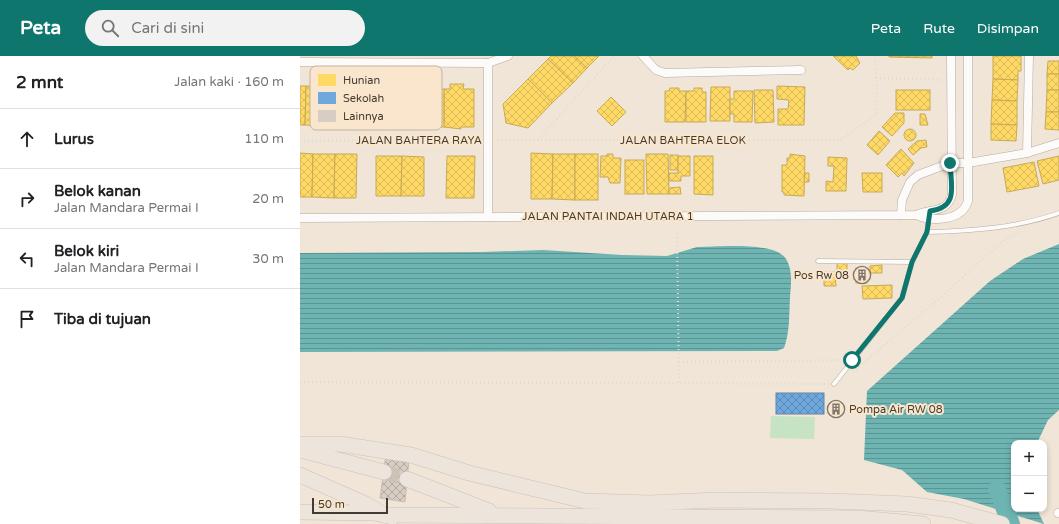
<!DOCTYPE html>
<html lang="id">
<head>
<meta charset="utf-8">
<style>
  body { margin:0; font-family:"Varela Round",sans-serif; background:#f2f2f2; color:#202124 }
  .controls { position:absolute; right:12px; bottom:12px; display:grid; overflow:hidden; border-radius:8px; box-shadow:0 2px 6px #0003 }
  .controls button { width:36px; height:36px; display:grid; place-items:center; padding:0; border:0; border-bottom:1px solid #e0e0e0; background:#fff; color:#202124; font:20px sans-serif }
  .scale { position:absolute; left:12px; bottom:10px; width:76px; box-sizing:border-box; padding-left:4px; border:2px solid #433b31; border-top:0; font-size:11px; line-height:14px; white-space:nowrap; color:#433b31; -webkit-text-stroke:3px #fae6cc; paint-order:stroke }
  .stop { position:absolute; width:12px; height:12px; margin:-9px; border:3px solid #0f766e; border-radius:50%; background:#fff }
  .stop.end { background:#0f766e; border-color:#fff; box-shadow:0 1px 4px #0008 }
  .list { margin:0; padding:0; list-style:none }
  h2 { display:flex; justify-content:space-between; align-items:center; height:52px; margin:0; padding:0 16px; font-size:17px }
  h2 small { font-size:13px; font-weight:400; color:#757577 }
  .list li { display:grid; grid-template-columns:26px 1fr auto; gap:12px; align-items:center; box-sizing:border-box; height:60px; padding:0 16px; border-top:1px solid #e0e0e0 }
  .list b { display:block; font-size:15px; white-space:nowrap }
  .list p { margin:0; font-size:13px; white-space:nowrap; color:#757577 }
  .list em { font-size:13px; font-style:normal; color:#757577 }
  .icon { flex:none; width:22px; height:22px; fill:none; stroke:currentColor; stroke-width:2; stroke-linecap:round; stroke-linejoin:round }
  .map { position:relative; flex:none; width:759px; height:468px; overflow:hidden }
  header { display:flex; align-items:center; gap:24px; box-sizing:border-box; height:56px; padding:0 20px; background:#0f766e; color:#fff }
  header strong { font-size:19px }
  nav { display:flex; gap:22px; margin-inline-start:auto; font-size:14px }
  .search { width:280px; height:36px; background:#f2f2f2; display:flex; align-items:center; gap:10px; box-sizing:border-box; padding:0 14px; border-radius:22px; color:#757577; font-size:15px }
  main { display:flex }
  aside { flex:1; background:#fff }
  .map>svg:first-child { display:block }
</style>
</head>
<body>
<header>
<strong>Peta</strong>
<div class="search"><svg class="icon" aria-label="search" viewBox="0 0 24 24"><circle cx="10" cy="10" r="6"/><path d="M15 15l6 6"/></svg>Cari di sini</div>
<nav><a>Peta</a><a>Rute</a><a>Disimpan</a></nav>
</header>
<main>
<aside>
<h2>2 mnt<small>Jalan kaki · 160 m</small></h2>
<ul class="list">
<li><svg class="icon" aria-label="ahead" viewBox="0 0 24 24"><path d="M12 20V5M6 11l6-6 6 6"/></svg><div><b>Lurus</b></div><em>110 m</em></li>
<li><svg class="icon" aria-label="right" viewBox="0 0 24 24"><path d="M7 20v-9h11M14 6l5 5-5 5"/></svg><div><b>Belok kanan</b><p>Jalan Mandara Permai I</p></div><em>20 m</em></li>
<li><svg class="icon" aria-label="left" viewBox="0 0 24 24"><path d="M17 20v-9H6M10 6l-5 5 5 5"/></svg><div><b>Belok kiri</b><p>Jalan Mandara Permai I</p></div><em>30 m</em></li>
<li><svg class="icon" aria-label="arrive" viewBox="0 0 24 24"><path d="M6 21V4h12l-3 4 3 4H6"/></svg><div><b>Tiba di tujuan</b></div></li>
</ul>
</aside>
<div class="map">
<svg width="759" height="468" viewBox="0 0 759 468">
  <defs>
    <pattern id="water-rules" width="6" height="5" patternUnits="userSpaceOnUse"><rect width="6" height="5" fill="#6db4b3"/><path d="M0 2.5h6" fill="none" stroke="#5b9492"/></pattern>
    <pattern id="homes-cross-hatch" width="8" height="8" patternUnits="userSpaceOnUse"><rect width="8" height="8" fill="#ffd966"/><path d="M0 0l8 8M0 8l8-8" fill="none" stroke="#dcbb59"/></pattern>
    <pattern id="schools-cross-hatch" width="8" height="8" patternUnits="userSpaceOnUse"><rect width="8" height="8" fill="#6fa8dc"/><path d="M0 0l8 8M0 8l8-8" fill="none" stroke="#5d8ab3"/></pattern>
    <pattern id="building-cross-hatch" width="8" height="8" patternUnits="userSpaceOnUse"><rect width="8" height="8" fill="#d8cdc4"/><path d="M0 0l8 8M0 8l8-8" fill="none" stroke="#b1a8a0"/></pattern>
  </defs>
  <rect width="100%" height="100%" fill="#f0e5d6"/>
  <path fill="#c6e3c3" d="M471 360 515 361 514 383 470 382Z"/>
  <g fill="url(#water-rules)">
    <path d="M759 188V354L748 364 737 387H714V453H737L744 468 664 443 627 436 602 414 564 404 567 335 690 225 723 203Z"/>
    <path d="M397 191C416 191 475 185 486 203 493 214 491 228 490 241 489 259 490 276 484 292L477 295 0 296V197L182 196 243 194 322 199 367 200Z"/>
  </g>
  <g fill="url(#homes-cross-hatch)" stroke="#c7aa56">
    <path d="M251 0H274L287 12 273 27 248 3Z"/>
    <path d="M274 0H299L287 12Z"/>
    <path d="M533 0H556L560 7 553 14 550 12 548 14Z"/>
    <path d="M589 0H632V2L589 1Z"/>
    <path d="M693 0H721V15H718V24L693 23Z"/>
    <path d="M248 3 273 27 252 47 228 23Z"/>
    <path d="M748 5H759V18H747Z"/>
    <rect x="747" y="18" width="12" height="16"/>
    <path d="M228 23 252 47 228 72 206 67 203 48Z"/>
    <path d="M693 23 718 24 717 45 692 44Z"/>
    <path d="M150 28H164L163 33H174V71H161V73L144 71V33H150Z"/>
    <path d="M0 30H6L5 69H0Z"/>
    <path d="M6 30H27V70L5 69Z"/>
    <path d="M477 30 505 31 504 69H478V53H488L489 44 477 43Z"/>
    <path d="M411 31H430V65H410Z"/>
    <path d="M370 32H379V35H386L385 66H365V35H369Z"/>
    <path d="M394 32H402V36H406V66H386V35H394Z"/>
    <path d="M119 33H144V71L119 70Z"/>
    <path d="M454 34H473L474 66 455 67Z"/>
    <rect x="596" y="34" width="34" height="20"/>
    <path d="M747 34H759V56H746Z"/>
    <path d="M434 35H453L452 66H434V58H430V43H434Z"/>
    <path d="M311 41 326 56 312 70 297 55Z"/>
    <path d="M692 44 717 45V69L691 68Z"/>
    <path d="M746 56H759V74L745 73Z"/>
    <path d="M595 57H604V67L592 80 582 71Z"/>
    <path d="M620 58H625L628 69H620Z"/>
    <path d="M691 68 717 69 716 85 691 84Z"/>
    <circle cx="610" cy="79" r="6"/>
    <path d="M579 75 590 85 578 99 567 89Z"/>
    <path d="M626 84 627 91 621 92 613 99 608 93 617 85Z"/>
    <path d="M601 93 614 107 604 120 602 117 598 121 586 109Z"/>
    <path d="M0 97 13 98 12 141H0Z"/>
    <path d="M231 97 253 98 252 143H231Z"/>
    <path d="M13 98H35L34 142 12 141Z"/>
    <path d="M35 98H57L56 142H34Z"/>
    <path d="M253 98H275V144L252 143Z"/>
    <rect x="275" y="98" width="23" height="46"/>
    <path d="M307 98H313V102H321L320 127H310L308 121H300L301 100H307Z"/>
    <path d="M346 98H368L369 138H347Z"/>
    <path d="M490 98 505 100 504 140 484 139V136H482V109H487V102H490Z"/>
    <rect x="370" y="99" width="8" height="15"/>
    <path d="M76 100H102L101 140H76Z"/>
    <path d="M102 100 124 101V140H101Z"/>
    <path d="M147 100H175L174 142H146Z"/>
    <path d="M378 100H390V120H381V125H369V117H378Z"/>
    <path d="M394 100H413V139L394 138Z"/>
    <path d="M759 100V124L743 128 737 105Z"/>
    <path d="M528 101 547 102 546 135H526V125L533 126 534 110H528Z"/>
    <rect x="325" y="104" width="19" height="34"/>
    <path d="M734 106 739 130 707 136 703 112Z"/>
    <path d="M505 117H509V126H504Z"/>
    <path d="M562 117H582V136H563Z"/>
    <path d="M380 131 381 138H369V132Z"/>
    <rect x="537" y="206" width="10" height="9"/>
    <path d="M582 209V217H570V210Z"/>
    <rect x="556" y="212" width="11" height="15"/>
    <path d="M524 216H535L536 230H524Z"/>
    <path d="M592 229V242L563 243 562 230Z"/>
  </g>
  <rect fill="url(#schools-cross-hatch)" stroke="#6287a9" x="476" y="337" width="48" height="21"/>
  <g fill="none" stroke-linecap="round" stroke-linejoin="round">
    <path stroke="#6db4b3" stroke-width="18" d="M697 433 711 468"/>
  </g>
  <path fill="url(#building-cross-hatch)" stroke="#c8beb4" d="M86 398 109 404 105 446 80 442Z"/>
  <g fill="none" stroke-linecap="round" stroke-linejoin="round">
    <path stroke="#cdc3b5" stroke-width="15" stroke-dasharray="15 8" stroke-linecap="butt" d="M84 416 107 423"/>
    <defs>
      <g id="service">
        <path d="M627 176C671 175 717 172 759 157"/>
        <path d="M518 205 612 206"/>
        <path d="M534 328 602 242 612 206 627 176 629 161"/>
      </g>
      <g id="minor">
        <path d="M343 0 356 14 365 17 501 14"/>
        <path d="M0 6 188 7 208 0"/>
        <path d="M727 97 729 0"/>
        <path d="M601 159 602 144 610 126 618 119 650 107H668L727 97 759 87"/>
        <path d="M616 159C633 166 662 165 668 145V0"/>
        <path d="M188 161V7"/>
        <path d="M0 162 616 159C631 152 646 158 652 139L651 0"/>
        <path d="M758 457H759"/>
      </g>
      <g id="motorway">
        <path d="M0 388H40L111 399 169 417 285 445 350 447 416 444 531 445 607 448 651 454 702 468"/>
        <path d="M0 394 84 416"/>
        <path d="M0 419 66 448 79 456"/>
        <path d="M107 423 189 455"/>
        <path d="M0 456 74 457 93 461"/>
        <path d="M83 459 558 462 623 468"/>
      </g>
    </defs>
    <use href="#service" stroke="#b4aba0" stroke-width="5"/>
    <use href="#minor" stroke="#b4aba0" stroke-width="9"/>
    <use href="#motorway" stroke="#c9c3bc" stroke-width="16"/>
    <g stroke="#dedbd7" stroke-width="2" stroke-dasharray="1 3" stroke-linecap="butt">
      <path d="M576 22 643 24"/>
      <path d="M197 84H540L576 59 577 33 575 0"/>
      <path d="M238 84 314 0"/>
      <path d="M0 85 179 84"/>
      <path d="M377 177 379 327"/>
      <path d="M379 306 544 304"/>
      <path d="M553 316 642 240 703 185 721 175"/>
      <path d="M0 326 529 328"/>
    </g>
    <use href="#service" stroke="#fdfbf9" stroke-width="4"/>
    <use href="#minor" stroke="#fdfbf9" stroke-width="8"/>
    <use href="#motorway" stroke="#ede4dc" stroke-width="15"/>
  </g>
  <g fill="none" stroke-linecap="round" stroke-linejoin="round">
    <path stroke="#0f766e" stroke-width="5" d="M552 304 602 242 612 206 627 176 630 155C659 151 651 130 650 107"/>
  </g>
  <defs>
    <symbol id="building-ring" viewBox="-11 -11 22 22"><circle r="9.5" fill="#fae6cc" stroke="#80766b" stroke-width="1.5"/><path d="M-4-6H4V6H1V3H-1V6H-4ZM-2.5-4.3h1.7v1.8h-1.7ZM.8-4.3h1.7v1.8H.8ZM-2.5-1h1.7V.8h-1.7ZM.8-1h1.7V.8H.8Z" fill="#80766b"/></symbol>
  </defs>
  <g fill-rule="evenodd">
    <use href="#building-ring" x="552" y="209" width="20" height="20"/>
    <use href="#building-ring" x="526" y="343" width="20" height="20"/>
  </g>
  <g text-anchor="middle" stroke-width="4" stroke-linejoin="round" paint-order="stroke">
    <g font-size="11" fill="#433b31" stroke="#fae6cc">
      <text x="119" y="88">JALAN BAHTERA RAYA</text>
      <text x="383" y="88">JALAN BAHTERA ELOK</text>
      <text x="308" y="164">JALAN PANTAI INDAH UTARA 1</text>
    </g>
    <g font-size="11" fill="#433b31" stroke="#fae6cc" text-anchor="end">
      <text x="549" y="223">Pos Rw 08</text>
      <text x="549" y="357" text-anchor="start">Pompa Air RW 08</text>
    </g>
  </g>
  <rect x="10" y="10" width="132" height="64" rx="6" fill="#fae6cc" stroke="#c3b39e" stroke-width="1"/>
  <rect x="18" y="18" width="18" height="12" fill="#ffd966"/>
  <rect x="18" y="36" width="18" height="12" fill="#6fa8dc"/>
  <rect x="18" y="54" width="18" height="12" fill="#d8cdc4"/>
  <g font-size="11" fill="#433b31">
    <text x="43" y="28">Hunian</text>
    <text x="43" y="46">Sekolah</text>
    <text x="43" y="64">Lainnya</text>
  </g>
</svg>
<div class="controls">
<button>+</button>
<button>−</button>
</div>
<div class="scale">50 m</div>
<div class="stop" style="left:552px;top:304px"></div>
<div class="stop end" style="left:650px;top:107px"></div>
</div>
</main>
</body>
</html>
